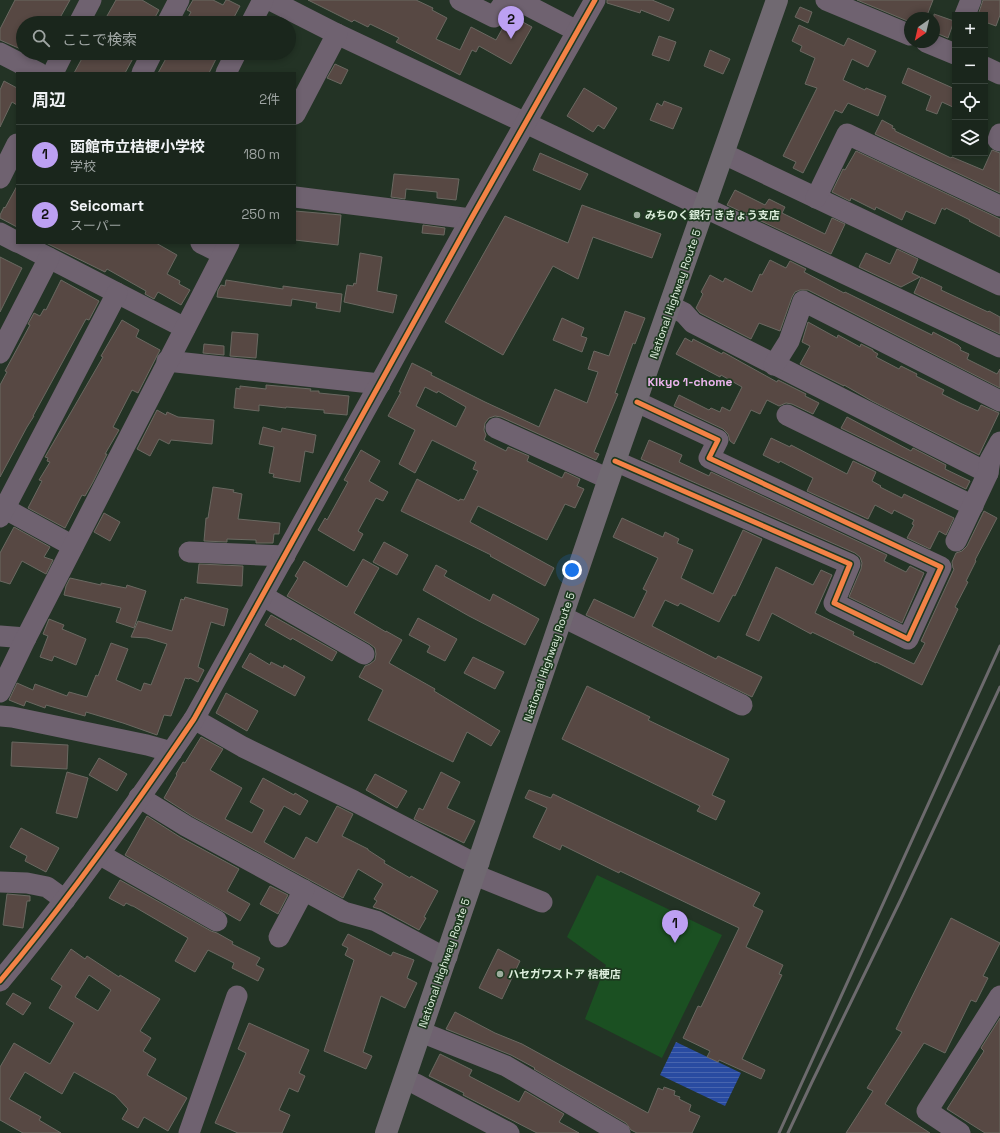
<!DOCTYPE html>
<html lang="ja">
<head>
<meta charset="utf-8">
<style>
  body { margin:0; font-family:"Space Grotesk","Noto Sans JP",sans-serif; background:#273229; color:#f1f3f6 }
  .controls { position:absolute; right:12px; top:12px; display:grid; overflow:hidden; border-radius:0px; box-shadow:0 2px 6px #0003 }
  .controls button { width:36px; height:36px; display:grid; place-items:center; padding:0; border:0; border-bottom:1px solid #38433b; background:#1a261c; color:#f1f3f6; font:20px sans-serif }
  .compass { position:absolute; left:904px; top:12px; width:36px; height:36px; border-radius:50%; background:#1a261c; box-shadow:0 2px 6px #0003; rotate:214deg }
  .you { position:absolute; left:572px; top:570px; width:14px; height:14px; margin:-10px; border:3px solid #fff; border-radius:50%; background:#1a73e8; box-shadow:0 0 0 6px #1a73e833 }
  .badge { display:grid; place-items:center; width:26px; height:26px; border-radius:50%; background:#bca0f2; color:#111; font-size:13px; font-weight:700 }
  .pin { position:absolute; translate:-50% -33px; filter:drop-shadow(0 1px 2px #0008) }
  .pin::after { content:''; position:absolute; top:21px; width:14px; height:12px; background:inherit; clip-path:polygon(0 0,100% 0,50% 100%) }
  .list { margin:0; padding:0; list-style:none }
  h2 { display:flex; justify-content:space-between; align-items:center; height:52px; margin:0; padding:0 16px; font-size:17px }
  h2 small { font-size:13px; font-weight:400; color:#9fa5a3 }
  .list li { display:grid; grid-template-columns:26px 1fr auto; gap:12px; align-items:center; box-sizing:border-box; height:60px; padding:0 16px; border-top:1px solid #38433b }
  .list b { display:block; font-size:15px; white-space:nowrap }
  .list p { margin:0; font-size:13px; white-space:nowrap; color:#9fa5a3 }
  .list em { font-size:13px; font-style:normal; color:#9fa5a3 }
  .icon { flex:none; width:22px; height:22px; fill:none; stroke:currentColor; stroke-width:2; stroke-linecap:round; stroke-linejoin:round }
  .map { position:relative; flex:none; width:1000px; height:1133px; overflow:hidden }
  .search { position:absolute; background:#1a261c; box-shadow:0 2px 6px #0003; left:16px; top:16px; width:280px; height:44px; display:flex; align-items:center; gap:10px; box-sizing:border-box; padding:0 14px; border-radius:22px; color:#9fa5a3; font-size:15px }
  .panel { position:absolute; background:#1a261c; box-shadow:0 2px 6px #0003; left:16px; top:72px; width:280px; height:172px; border-radius:0px }
  .map>svg:first-child { display:block }
</style>
</head>
<body>
<div class="map">
<svg width="1000" height="1133" viewBox="0 0 1000 1133">
  <defs>
    <pattern id="water-rules" width="6" height="5" patternUnits="userSpaceOnUse"><rect width="6" height="5" fill="#294ba1"/><path d="M0 2.5h6" fill="none" stroke="#4865ae"/></pattern>
  </defs>
  <rect width="100%" height="100%" fill="#233325"/>
  <path fill="#1b5022" d="M597 875 722 935 662 1058 585 1019 606 965 567 937Z"/>
  <path fill="url(#water-rules)" d="M676 1042 741 1073 725 1106 660 1075Z"/>
  <g fill="#574843" stroke="#6a6861" fill-rule="evenodd">
    <path d="M15 0H70L57 23H23V50L0 40V29Z"/>
    <path d="M116 0H142L159 10 152 23H140L129 17 125 23H103Z"/>
    <path d="M193 0H213L223 5 226 0H228L240 6 231 23H185L191 12 187 10Z"/>
    <path d="M308 0H416L433 8 432 10 447 18 436 39 460 50 471 27 496 40 510 15 532 27 511 64 479 46 476 52 472 50 460 75 396 42 399 38 370 24 368 27 354 20 352 22Z"/>
    <path d="M607 0H652L674 9 669 21 641 10 640 13 607 3Z"/>
    <path d="M857 0H933L926 18H910V22Z"/>
    <path d="M983 0H1000V15L996 26 985 22V15H978Z"/>
    <path d="M800 7 812 12 808 23 795 17Z"/>
    <path d="M934 14 954 21 948 38 934 32Z"/>
    <path d="M799 25 844 46 848 38 876 51 868 67 852 59 843 80 865 90 866 88 886 96 878 116 848 103 842 113 835 110 803 173 793 168 796 162 783 156 817 88 805 84 815 58 800 51 802 46 792 41Z"/>
    <path d="M659 36 676 42 669 61 652 55Z"/>
    <path d="M710 50 730 59 723 74 704 66Z"/>
    <path d="M85 53H136L125 73H74Z"/>
    <path d="M169 53H219L209 73H158Z"/>
    <path d="M335 64 348 70 341 84 327 78Z"/>
    <path d="M908 68 955 89V108L942 102 937 114 926 110 931 96 902 83Z"/>
    <path d="M4 81 17 88V105L12 102 0 127V90Z"/>
    <path d="M584 88 617 108 604 129 598 125 593 132 567 116Z"/>
    <path d="M664 101 682 108 673 129 650 120 657 103 662 106Z"/>
    <path d="M882 120 893 126 892 128 895 129V131L951 158 952 157 983 170 992 150 1000 153V193L875 134Z"/>
    <path d="M856 151 1000 219V237L969 221 970 220 946 208 945 210 942 208 935 224 906 211 902 220 876 207 875 210 851 198 850 201 832 192 843 169 845 170Z"/>
    <path d="M540 153 588 174 580 190 533 170Z"/>
    <path d="M394 174 459 179 456 200 437 198V192L406 189 405 199 391 197Z"/>
    <path d="M17 186V227L0 218V215L4 207 5 208Z"/>
    <path d="M735 190 765 205 769 199 785 207 782 213 825 234 832 218 845 224 831 254 727 205Z"/>
    <path d="M582 205 661 234 652 258 593 237 578 279 553 266 503 355 445 322 505 216 568 243Z"/>
    <path d="M295 211 341 215 338 245 295 240Z"/>
    <path d="M423 225 445 228 444 235 422 233Z"/>
    <path d="M46 243H156L177 255 167 274 180 281 179 284 190 290 181 305 158 292 154 299 145 294 146 291 107 269 105 272Z"/>
    <path d="M897 249 918 259 912 273 920 277 901 287 859 267 866 253 890 264Z"/>
    <path d="M360 253 382 257 377 291 397 295 393 313 344 302 347 285 353 286 354 283 356 284Z"/>
    <path d="M0 257 22 268 0 312Z"/>
    <path d="M770 260 786 268 790 261 806 269 804 272 844 293 845 292 932 335 933 332 958 345 961 348 960 350 969 354 967 359 997 374 1000 369V388L808 290H800L795 292 792 297 780 331 759 323 751 339 700 313 696 308 703 294 701 292 710 275 723 282 725 278 752 292 760 274 762 275Z"/>
    <path d="M921 277 942 287 941 290 988 312 989 311 1000 317V334L914 293Z"/>
    <path d="M61 280 99 301 89 320 86 319 33 416H34L27 427 0 477V385L7 372 5 371 30 325 28 324 34 313 40 316 44 309 46 310Z"/>
    <path d="M226 280 283 289V286L342 294 340 312 316 308 317 303 292 299 291 306 217 297 218 290 221 285 225 286Z"/>
    <path d="M625 311 645 318 635 344 633 343 615 393 618 394 594 452 599 454 596 460 501 417 495 416 489 418 485 423 484 430 486 435 484 440 506 451 508 447 529 456 527 461 562 478 565 472 580 479 577 486 584 489 575 508 565 504 547 540 478 506 470 522 554 568 545 586 490 556 491 555 401 511 417 479 459 501 460 499 464 500 478 471 473 469 476 462 432 440 415 473 399 464 415 430 388 416 401 392H399L412 363 432 373 431 375 485 402 539 427 555 389 587 403 598 372 588 369 594 351 609 356ZM425 387 437 393 438 391 466 407 456 427 416 406Z"/>
    <path d="M562 318 584 328 581 336 587 338 582 352 553 340Z"/>
    <path d="M122 320 139 330 136 337 160 350 138 393 132 390 113 427 119 430 105 454H107L93 482 85 496 82 495 65 528 28 508 42 481 39 480 50 462 47 461 48 458 45 457 103 357 101 356Z"/>
    <path d="M808 322 837 338 838 335 860 347 861 344 873 350V351L878 354 876 357 899 369 901 366 917 374 916 376 944 390 942 394 962 404 978 411 981 405 999 413 979 455 872 401 844 385V386L800 364 810 346 802 342Z"/>
    <path d="M232 332 258 334 256 358 230 356Z"/>
    <path d="M685 338 692 342 693 339 722 354 723 352 777 382 778 380 806 394 805 396 819 403 813 414 792 404 786 403 779 406 767 400 760 414 751 410 734 444 730 441 728 434 723 429 674 406 679 395 709 410 711 408 720 412 722 407 730 411 742 387 721 375 720 377 676 354Z"/>
    <path d="M204 344 224 346V355L203 353Z"/>
    <path d="M266 385 311 389 310 391H319V393L349 396 347 415 324 413V410L286 407V408L259 405V411L234 408 236 388 240 389V386L266 389Z"/>
    <path d="M157 410 166 415 167 412 178 417 214 420 212 444 171 440 169 444 159 439 150 456 137 449Z"/>
    <path d="M847 417 911 451 913 448 946 465 945 469 970 481 966 489 841 428Z"/>
    <path d="M263 427 281 432 282 428 316 435 313 453 305 451 300 482 273 477 274 474 269 473 274 447 259 444Z"/>
    <path d="M771 438 790 447 791 445 847 474 853 461 876 472 872 481 881 486 880 487 902 498 904 494 954 518 946 535 939 531 930 549 907 538 914 525 912 524 914 520 894 510 892 514 875 505 868 519 807 491 813 478 780 461 779 463 763 455Z"/>
    <path d="M649 440 682 455 679 462 709 476 711 472 887 555 884 561 906 572 910 566 924 573 902 623 849 597 861 569 862 563 860 557 855 553 641 459Z"/>
    <path d="M361 450 380 461 369 481 388 492 383 501 376 498 358 531 363 534 354 551 318 530 325 518 327 520 348 482 344 480Z"/>
    <path d="M213 487 234 490 233 492 242 494 238 519 280 523 279 534H274L273 543H256V540L227 539V542L204 541 206 518H208Z"/>
    <path d="M984 511 997 518 975 560 976 561 966 581 968 582 955 607 958 609 922 685 876 662V663L812 632 811 634 772 613 759 641 746 635 776 567 813 585 821 570 832 575 815 613 854 632 853 635 914 664 925 643 921 641 954 569 953 568 952 562 956 553 962 551 967 546Z"/>
    <path d="M104 513 120 522 110 541 94 532Z"/>
    <path d="M622 518 663 537 665 532 679 539 677 543 693 550 681 578 713 594 743 530 762 539 735 596 733 595 719 622 680 603 678 606 665 600 652 626 716 659 718 656 762 677 752 697 586 615 594 599 634 618 647 591 643 589 658 558 613 537Z"/>
    <path d="M14 527 50 547 44 557 53 560 46 574 22 561 10 584 0 581V553Z"/>
    <path d="M384 542 408 555 397 575 373 562Z"/>
    <path d="M363 559 379 568 354 613 386 632V631L402 640 389 663 435 689 434 691 500 731 491 746 467 732 453 762 368 720 383 690 359 677 365 666 370 664 375 660 376 654 375 648 370 644 287 596 298 578 295 576 304 561 347 587Z"/>
    <path d="M199 564 243 566 242 586 197 583Z"/>
    <path d="M436 565 447 571 444 576 490 601 493 594 539 619 525 645 469 616 423 590Z"/>
    <path d="M70 578 101 585V583L126 588 127 585 146 591 134 628 116 622 121 608 64 595 66 586Z"/>
    <path d="M185 597 228 609 224 626 211 622 198 667 204 670 198 682 190 678 189 679 185 678 171 716 164 715 157 735 123 723 86 712 85 716 46 705 45 708 26 701 24 706 9 700 17 683 33 690 35 684 67 696 69 692 87 697 96 675 98 676 111 643 128 649 116 680 141 691 144 683 151 685 167 644 147 638 131 637 138 621 172 631 181 599 184 600Z"/>
    <path d="M271 615 337 652 332 661 292 638 291 640 265 625Z"/>
    <path d="M418 618 457 639 445 661 427 652 430 646 409 635Z"/>
    <path d="M49 619 64 625 62 629 86 639 76 665 54 656 52 661 40 657 48 636 43 634Z"/>
    <path d="M250 653 270 665 271 662 283 668 284 665 305 677 295 696 242 667Z"/>
    <path d="M473 657 504 672 495 689 464 673Z"/>
    <path d="M587 686 650 717 648 720 729 759 712 795 725 801 716 820 697 811 700 806 562 739Z"/>
    <path d="M226 693 258 711 247 731 216 713Z"/>
    <path d="M201 737 223 749 210 770 242 788 225 819 252 833 264 810 250 802 263 778 294 795 295 793 308 801 300 815 284 806 264 842 294 859 306 837 317 843 337 806 353 814 342 836 368 849V850L385 861 384 863 410 878 411 876 438 891 424 917 426 918 419 930 382 910 373 907 377 901 374 899 383 884 358 869 343 898 192 816 164 798 177 775 176 774 183 762 185 763Z"/>
    <path d="M12 742 68 745 67 769 11 766Z"/>
    <path d="M99 758 127 774 117 791 89 775Z"/>
    <path d="M67 772 88 778 77 818 56 813Z"/>
    <path d="M441 772 460 782 447 808 475 821 464 843 414 819 419 808 423 810Z"/>
    <path d="M375 774 407 791 397 808 366 790Z"/>
    <path d="M529 790 551 798 553 794 760 893 753 906 763 911 746 947 783 965 779 974 782 975 742 1059 765 1070 761 1079 719 1060 718 1062 707 1057 710 1051 683 1038 698 1006 701 1007 739 928 620 871 619 873 562 845 560 850 533 837 547 808 525 798Z"/>
    <path d="M147 816 180 837 239 869 227 891 250 904 240 921 125 855Z"/>
    <path d="M21 828 59 848 46 872 25 861 27 856 10 847Z"/>
    <path d="M120 880 211 931 217 933 233 942 232 944 260 958 256 965 264 969 258 981 232 968 234 963 208 950 195 972 175 961 188 938 133 906H132L126 903 124 906 109 898Z"/>
    <path d="M270 886 288 895 278 914 260 904Z"/>
    <path d="M7 894 30 896V901H27L23 928 3 925Z"/>
    <path d="M951 918 1000 943 983 976 988 978 976 1002 971 1000 945 1053 924 1043 885 1104 930 1133H846L873 1091 867 1088 902 1032 896 1029Z"/>
    <path d="M348 934 391 956 393 952 414 960 407 978 417 983 405 1008 381 996 363 1052 372 1056 366 1069 324 1051 354 960 345 955 348 948 342 945Z"/>
    <path d="M71 949 85 959 87 956 119 977 120 975 160 999 140 1031 151 1038 143 1051 156 1059 147 1075 187 1098 168 1131 144 1117 138 1128 122 1119 128 1109 115 1095 74 1072 62 1094 25 1072 9 1099 41 1117 39 1120 61 1133H23L0 1120V1067L14 1043 50 1064 74 1023 49 1008 62 986 51 979ZM89 975 111 990 98 1011 75 997Z"/>
    <path d="M498 949 520 961 502 999 479 988Z"/>
    <path d="M13 993 31 1003 23 1015 6 1004Z"/>
    <path d="M455 1012 495 1033 522 1044 542 1055 648 1113 658 1088 663 1090 664 1087 675 1091 674 1095 680 1097 679 1099 691 1105 689 1111 700 1116 692 1133H637L631 1130 626 1123 534 1069 535 1068 511 1055 446 1029Z"/>
    <path d="M1000 1018V1133H985L947 1109 984 1051 981 1048Z"/>
    <path d="M249 1023 309 1050 299 1073 305 1076 298 1092 289 1088 279 1110 290 1115 282 1133H238L215 1123 246 1053 238 1049Z"/>
    <path d="M440 1054 472 1070 469 1076 519 1102 525 1091 564 1114 559 1122 579 1133H537L463 1095 464 1093 429 1076Z"/>
  </g>
  <g fill="none" stroke-linecap="round" stroke-linejoin="round">
    <g stroke="#6f6270" stroke-width="21">
      <path d="M270 0 337 34 1000 347"/>
      <path d="M460 0 494 17 506 0"/>
      <path d="M517 0 577 31"/>
      <path d="M826 0 910 35"/>
      <path d="M965 15 971 0"/>
      <path d="M79 23 91 0"/>
      <path d="M167 23 179 0"/>
      <path d="M251 23 263 0"/>
      <path d="M926 42 955 54"/>
      <path d="M0 53 39 73"/>
      <path d="M985 67 1000 74"/>
      <path d="M53 73 63 53"/>
      <path d="M142 73 152 53"/>
      <path d="M226 73 236 53"/>
      <path d="M295 114 337 34"/>
      <path d="M1000 134 998 140 1000 141"/>
      <path d="M724 154 1000 285"/>
      <path d="M0 178 17 144"/>
      <path d="M295 197 471 219"/>
      <path d="M816 198 847 134 1000 206"/>
      <path d="M0 233 17 242"/>
      <path d="M20 243 185 328"/>
      <path d="M201 243 223 254"/>
      <path d="M670 306 684 313 693 323 988 473"/>
      <path d="M0 353 49 258"/>
      <path d="M167 361 380 384"/>
      <path d="M774 365 789 341 803 301 1000 401"/>
      <path d="M787 415 973 506"/>
      <path d="M496 428 609 479"/>
      <path d="M615 461 850 564 834 603 908 639 941 567 709 458 718 440 637 402"/>
      <path d="M0 506 73 546"/>
      <path d="M0 517 117 293"/>
      <path d="M956 541 988 473 990 460 1000 442"/>
      <path d="M189 552 285 556"/>
      <path d="M263 596 364 654"/>
      <path d="M563 617 742 705"/>
      <path d="M0 636 26 638"/>
      <path d="M0 692 26 638 229 243"/>
      <path d="M0 716 12 717 147 745 172 752"/>
      <path d="M194 719 243 747 354 801 466 859 479 863"/>
      <path d="M139 797 186 826 344 912 376 921 436 953 447 957"/>
      <path d="M99 854 217 921"/>
      <path d="M475 875 542 902"/>
      <path d="M0 882 27 883 47 887 65 900"/>
      <path d="M279 937 304 890"/>
      <path d="M0 981C70 898 133 809 194 719L471 219 595 0"/>
      <path d="M421 1032 506 1066 620 1133"/>
      <path d="M405 1080 416 1084 509 1133"/>
      <path d="M189 1133 237 996"/>
      <path d="M960 1133 927 1111 1000 996"/>
    </g>
    <path stroke="#706971" stroke-width="22" d="M386 1133 615 461 777 0"/>
    <g stroke="#6c6a6d" stroke-width="3">
      <path d="M779 1133 1000 646"/>
      <path d="M788 1133 812 1082 901 899 1000 687"/>
    </g>
    <defs>
      <g id="cycleway">
        <path d="M615 461 850 564 834 603 908 639 941 567 709 458 718 440 637 402"/>
        <path d="M0 981C70 898 133 809 194 719L471 219 595 0"/>
      </g>
    </defs>
    <use href="#cycleway" stroke="#1d391f" stroke-width="8"/>
    <use href="#cycleway" stroke="#f48246" stroke-width="5"/>
  </g>
  <g fill="#9cad9d" stroke="#1d391f" stroke-width="1.5">
    <circle cx="637" cy="215" r="4"/>
    <circle cx="500" cy="974" r="4"/>
  </g>
  <g text-anchor="middle" stroke-width="3.5" stroke-linejoin="round" paint-order="stroke">
    <g font-size="11" font-weight="bold" fill="#ded" stroke="#1d391f" text-anchor="start">
      <text x="645" y="219">みちのく銀行 ききょう支店</text>
      <text x="508" y="978">ハセガワストア 桔梗店</text>
    </g>
    <g font-size="11" fill="#ded" stroke="#1d391f">
      <text transform="translate(675 294) rotate(-71)" y="4">National Highway Route 5</text>
      <text transform="translate(549 657) rotate(-71)" y="4">National Highway Route 5</text>
      <text transform="translate(444 963) rotate(-71)" y="4">National Highway Route 5</text>
    </g>
    <g font-size="12" font-weight="bold" fill="#ecb4ee" stroke="#1d391f">
      <text x="690" y="386">Kikyo 1-chome</text>
    </g>
  </g>
</svg>
<div class="controls">
<button>+</button>
<button>−</button>
<button><svg class="icon" aria-label="locate" viewBox="0 0 24 24"><circle cx="12" cy="12" r="6"/><path d="M12 2v4M12 18v4M2 12h4M18 12h4"/></svg></button>
<button><svg class="icon" aria-label="layers" viewBox="0 0 24 24"><path d="M12 4l9 5-9 5-9-5zM3 14l9 5 9-5"/></svg></button>
</div>
<svg class="compass" viewBox="-18 -18 36 36"><path d="M0-13l5 13h-10z" fill="#e53935"/><path d="M0 13l5-13h-10z" fill="#9fa5a3"/></svg>
<div class="you"></div>
<div class="pin badge" style="left:675px;top:943px">1</div>
<div class="pin badge" style="left:511px;top:39px">2</div>
<div class="search"><svg class="icon" aria-label="search" viewBox="0 0 24 24"><circle cx="10" cy="10" r="6"/><path d="M15 15l6 6"/></svg>ここで検索</div>
<section class="panel">
<h2>周辺<small>2件</small></h2>
<ul class="list">
<li><span class="badge">1</span><div><b>函館市立桔梗小学校</b><p>学校</p></div><em>180 m</em></li>
<li><span class="badge">2</span><div><b>Seicomart</b><p>スーパー</p></div><em>250 m</em></li>
</ul>
</section>
</div>
</body>
</html>
